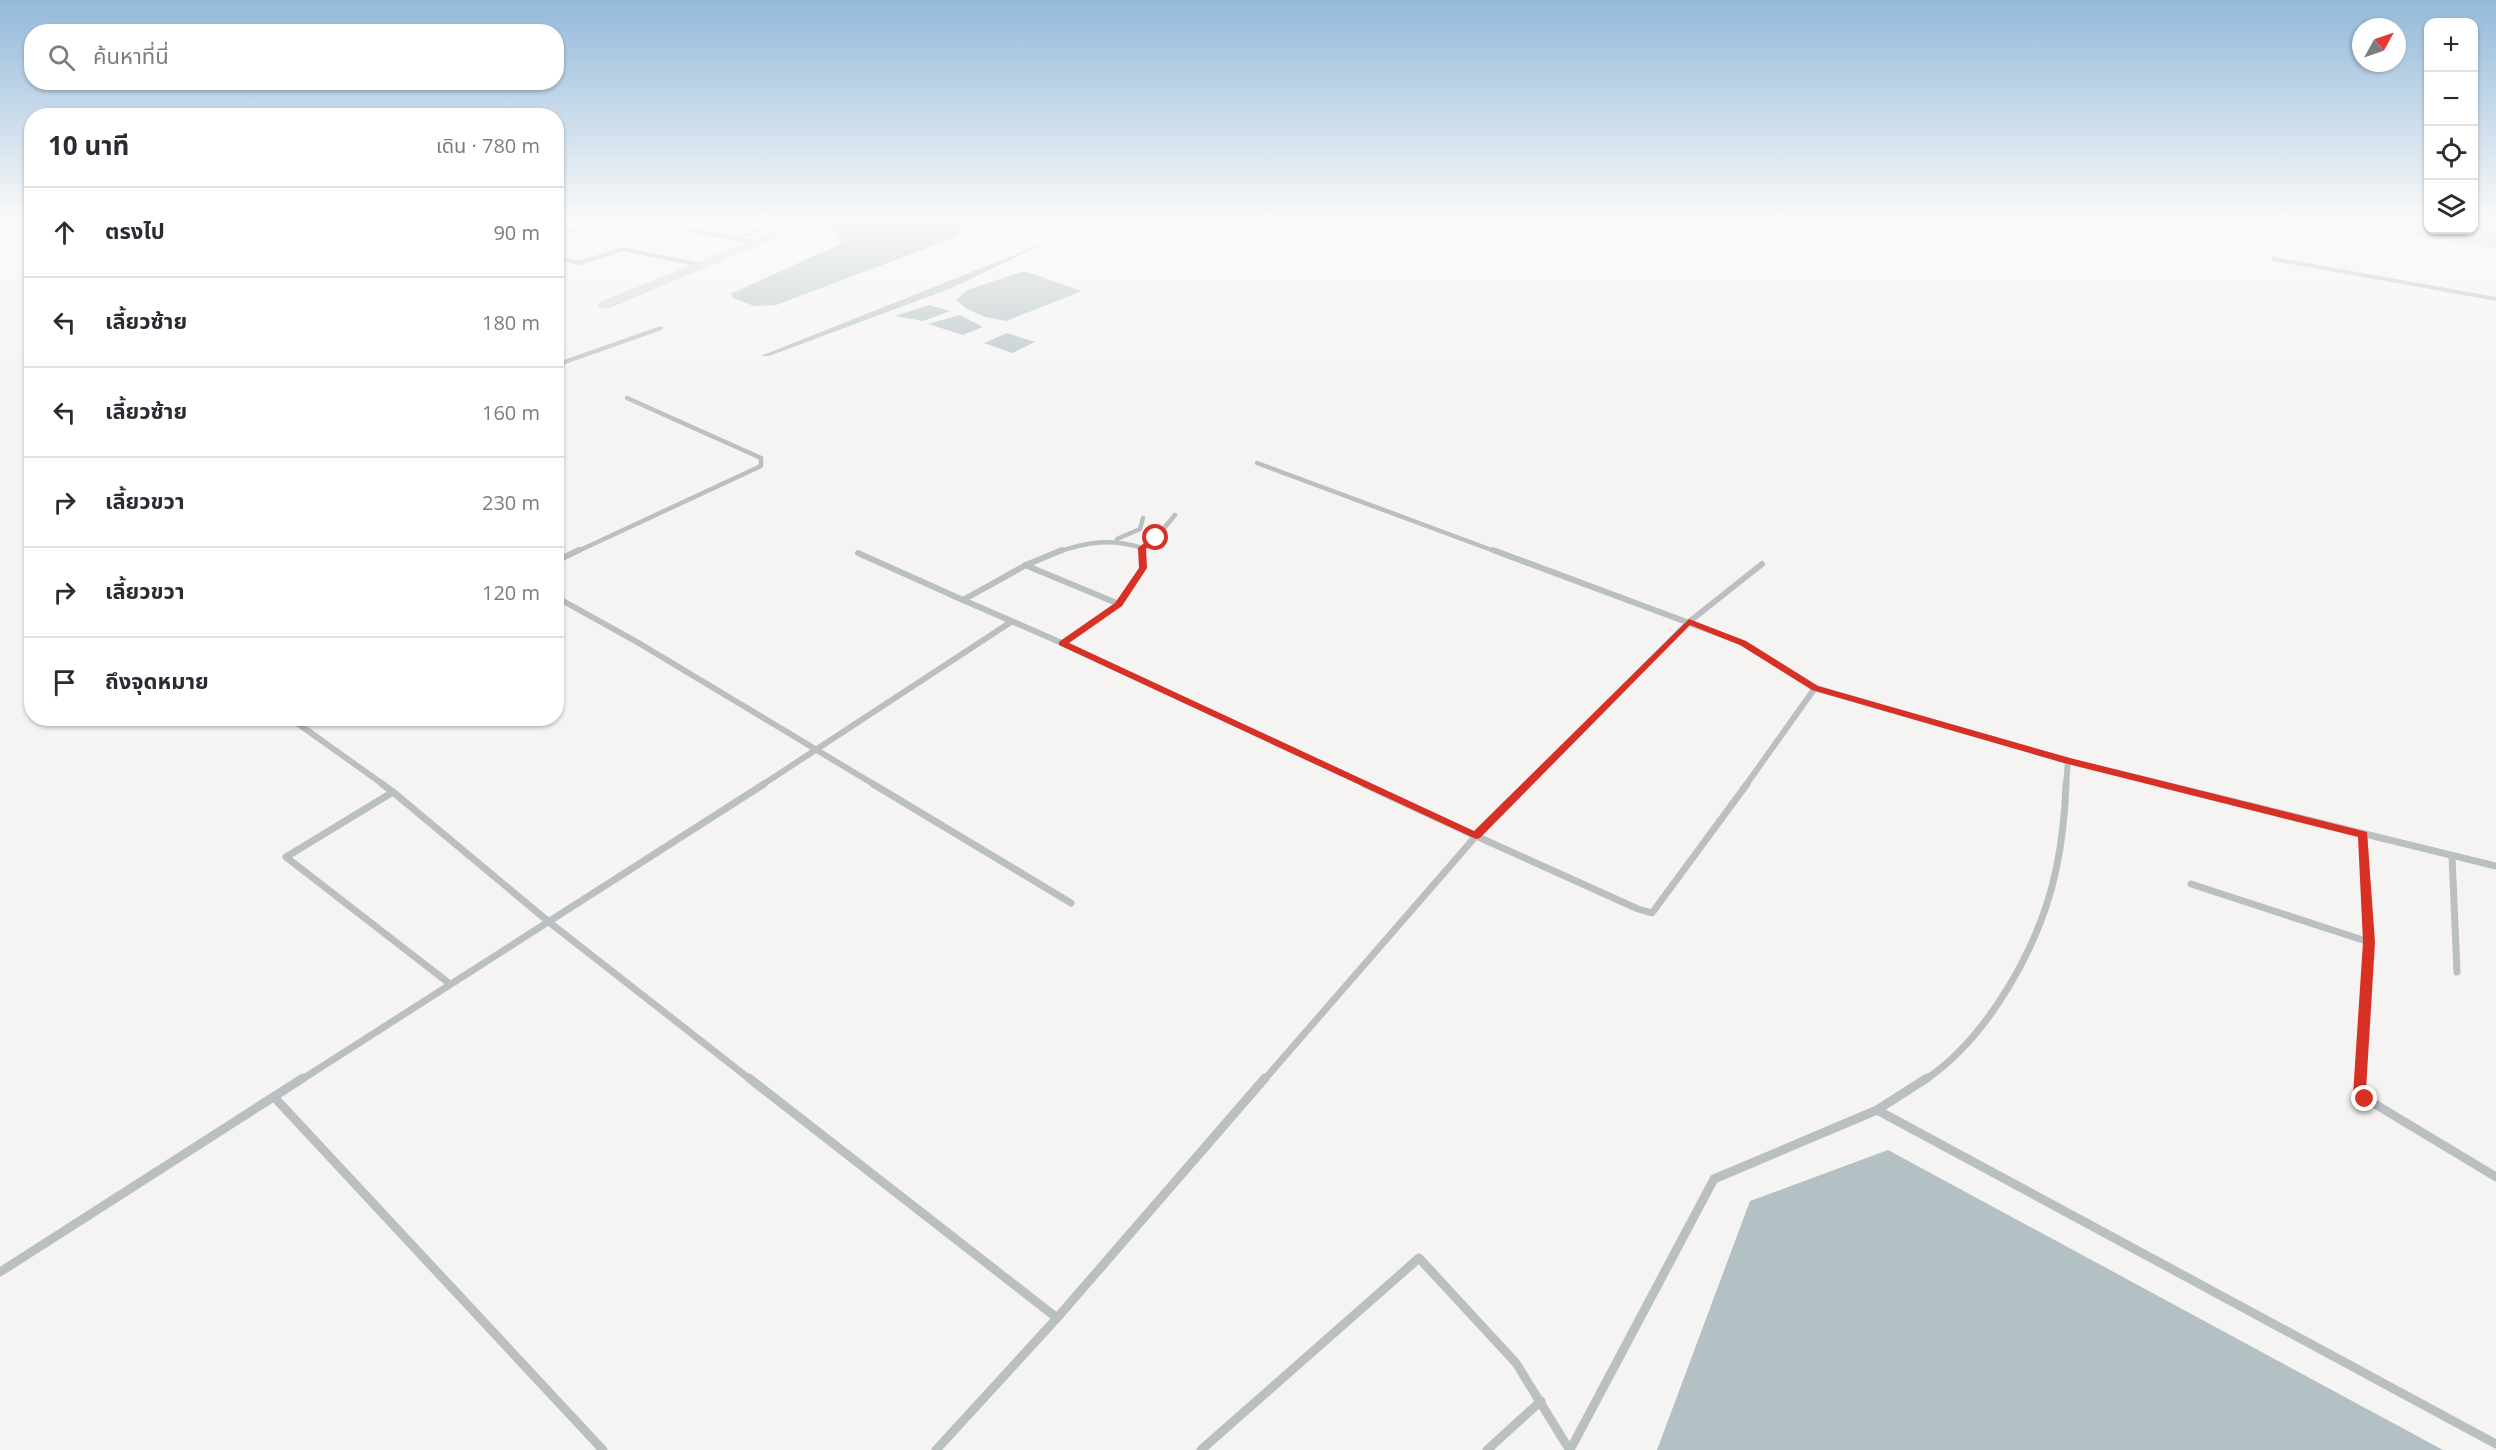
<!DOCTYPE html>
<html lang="th">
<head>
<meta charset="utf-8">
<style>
  body { margin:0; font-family:"Open Sans","Noto Sans Thai",sans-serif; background:#f7f7f7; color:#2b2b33 }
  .controls { position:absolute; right:18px; top:18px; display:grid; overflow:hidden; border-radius:12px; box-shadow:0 2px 4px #0004 }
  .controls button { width:54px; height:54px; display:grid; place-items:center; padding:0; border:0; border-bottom:2px solid #e1e1e2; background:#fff; color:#2b2b33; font:30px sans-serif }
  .compass { position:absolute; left:2352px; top:18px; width:54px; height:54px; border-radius:50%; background:#fff; box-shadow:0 2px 4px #0004; rotate:50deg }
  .stop { position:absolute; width:18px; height:18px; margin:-14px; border:4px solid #d93025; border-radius:50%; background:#fff }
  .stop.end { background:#d93025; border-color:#fff; box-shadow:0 2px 6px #0008 }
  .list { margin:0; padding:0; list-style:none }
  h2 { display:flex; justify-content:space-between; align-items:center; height:78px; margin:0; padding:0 24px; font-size:26px }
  h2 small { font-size:20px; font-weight:400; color:#7c7c81 }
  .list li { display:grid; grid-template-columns:39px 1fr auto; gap:18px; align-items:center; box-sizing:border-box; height:90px; padding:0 24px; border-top:2px solid #e1e1e2 }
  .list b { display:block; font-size:22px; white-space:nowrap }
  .list em { font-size:20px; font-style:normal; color:#7c7c81 }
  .icon { flex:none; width:33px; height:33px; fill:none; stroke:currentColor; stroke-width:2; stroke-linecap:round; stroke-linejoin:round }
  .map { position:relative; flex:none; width:2496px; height:1450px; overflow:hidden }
  .search { position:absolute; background:#fff; box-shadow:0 2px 4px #0004; left:24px; top:24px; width:540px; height:66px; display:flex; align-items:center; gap:15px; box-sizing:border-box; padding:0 21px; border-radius:24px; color:#7c7c81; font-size:22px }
  .panel { position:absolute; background:#fff; box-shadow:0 2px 4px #0004; left:24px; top:108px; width:540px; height:618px; border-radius:24px }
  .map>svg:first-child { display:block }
</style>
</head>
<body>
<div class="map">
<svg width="2496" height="1450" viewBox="0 0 2496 1450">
  <rect width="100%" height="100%" fill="#f5f4f2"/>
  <path fill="#d5d9d1" d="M2313 219H2428V230H2474V219H2496V249Z"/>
  <g fill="#b4c1c4">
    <path d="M838 219H962L964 224 958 235 951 239 776 305 754 306 733 298 731 294 735 292 840 244 841 238 828 225Z"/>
    <path d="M1047 242 952 288 769 356H761Z"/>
    <path d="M1024 271 1082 291 1006 321 985 317 967 309 956 300 967 290Z"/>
    <path d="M929 305 951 311 923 321 895 316Z"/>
    <path d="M960 315 983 327 963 335 928 324Z"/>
    <path d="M1007 333 1035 342 1012 353 984 343Z"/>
    <path d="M1888 1150 2443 1450H1657L1750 1201Z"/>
  </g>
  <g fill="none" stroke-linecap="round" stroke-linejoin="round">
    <g stroke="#babfc1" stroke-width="4">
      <path d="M632 220 757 242"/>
      <path d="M669 227 691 219"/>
      <path d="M556 235 600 219"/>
      <path d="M738 238 785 219"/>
      <path d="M556 258 579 263 623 249 700 265"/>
      <path d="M2273 259 2496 299"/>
      <path d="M556 365 661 328"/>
    </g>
    <g stroke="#babfc1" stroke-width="4.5">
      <path d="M1257 463 1497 552"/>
      <path d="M1117 539 1140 529 1143 518"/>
      <path d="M1142 548 1156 538 1175 515"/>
      <path d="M576 552 761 466V458L627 398"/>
      <path d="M1058 552C1087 542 1112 538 1142 548V552"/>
    </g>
    <g stroke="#babfc1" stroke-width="6">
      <path d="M1493 550 1743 643 1815 688 2068 761 2167 785"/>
      <path d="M858 553 963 600"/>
      <path d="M556 561 579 550"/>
      <path d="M1025 565 1119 604"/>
      <path d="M556 597 637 642 875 785"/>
      <path d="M1062 643 1367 785"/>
      <path d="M1062 643 963 600 1026 565 1062 550"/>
      <path d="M1062 643 1119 604 1143 568 1142 550"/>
      <path d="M290 718 384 785"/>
      <path d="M762 785 1011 622"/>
      <path d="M1526 785 1689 622 1762 564"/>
      <path d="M1746 785 1815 688"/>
      <path d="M2066 785 2068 761"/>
    </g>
    <g stroke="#babfc1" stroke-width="7">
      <path d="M382 784 393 792 286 857 450 984"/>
      <path d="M873 784 1071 903"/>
      <path d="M1364 784 1476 836 1528 784"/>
      <path d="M2161 784 2496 866"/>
      <path d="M393 792 549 922 751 1080"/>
      <path d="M2452 856 2457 972"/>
      <path d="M2191 884 2369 942"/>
      <path d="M301 1080 764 784"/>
      <path d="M1264 1080 1476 836 1638 909 1652 913 1747 784"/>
      <path d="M1925 1080C1989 1037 2040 945 2056 870 2062 842 2065 813 2066 784"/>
      <path d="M2361 1080 2369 942 2364 834"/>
    </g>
    <g stroke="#babfc1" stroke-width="9">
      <path d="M749 1078 1057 1318"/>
      <path d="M2361 1078 2360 1095 2496 1177"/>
      <path d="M275 1098 603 1450"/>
      <path d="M1877 1110 1927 1078"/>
      <path d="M0 1272 303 1078"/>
      <path d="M936 1450 1057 1318 1265 1078"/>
      <path d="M1201 1450 1419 1258 1516 1363 1569 1449"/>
      <path d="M1487 1450 1541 1401"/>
      <path d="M1570 1450 1714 1179 1877 1110 2496 1444"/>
    </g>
    <path fill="#d2d6d9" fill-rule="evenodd" d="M804 219H820L610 308H600L598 305 600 302Z"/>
  </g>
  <linearGradient id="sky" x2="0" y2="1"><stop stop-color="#93b9da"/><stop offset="0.52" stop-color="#fafaf9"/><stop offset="1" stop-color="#fafaf9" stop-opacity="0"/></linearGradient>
  <rect width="2496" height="422" fill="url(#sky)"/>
  <path fill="#d93025" d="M1153 536 1160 538 1146 549 1147 568 1122 606 1069 643 1474 831 1689 619 1746 641 1818 686 2070 758 2367 832 2375 942 2366 1090 2371 1099 2365 1104 2355 1099 2353 1095 2363 942 2358 837 2064 763 1812 690 1740 645 1690 625 1480 838 1476 839 1059 645V642L1115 603 1139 568 1138 548Z"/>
</svg>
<div class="controls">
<button>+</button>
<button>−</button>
<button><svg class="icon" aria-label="locate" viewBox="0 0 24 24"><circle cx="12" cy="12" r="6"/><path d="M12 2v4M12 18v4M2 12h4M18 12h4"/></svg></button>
<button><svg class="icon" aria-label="layers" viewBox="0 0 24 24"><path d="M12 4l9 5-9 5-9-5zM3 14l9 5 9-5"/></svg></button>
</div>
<svg class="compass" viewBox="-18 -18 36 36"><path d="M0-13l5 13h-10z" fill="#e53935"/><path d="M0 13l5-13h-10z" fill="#7c7c81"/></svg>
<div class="stop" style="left:1156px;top:538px"></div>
<div class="stop end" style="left:2365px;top:1099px"></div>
<div class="search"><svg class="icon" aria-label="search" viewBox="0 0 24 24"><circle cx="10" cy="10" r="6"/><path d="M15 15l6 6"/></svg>ค้นหาที่นี่</div>
<section class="panel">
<h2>10 นาที<small>เดิน · 780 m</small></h2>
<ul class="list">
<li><svg class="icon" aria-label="ahead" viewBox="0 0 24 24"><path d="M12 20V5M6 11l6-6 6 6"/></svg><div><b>ตรงไป</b></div><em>90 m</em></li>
<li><svg class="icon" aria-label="left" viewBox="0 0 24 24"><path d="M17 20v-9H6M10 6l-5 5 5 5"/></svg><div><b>เลี้ยวซ้าย</b></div><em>180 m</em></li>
<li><svg class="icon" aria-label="left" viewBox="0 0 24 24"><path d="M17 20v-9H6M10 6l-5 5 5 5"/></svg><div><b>เลี้ยวซ้าย</b></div><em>160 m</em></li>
<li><svg class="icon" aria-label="right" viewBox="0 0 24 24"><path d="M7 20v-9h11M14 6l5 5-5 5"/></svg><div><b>เลี้ยวขวา</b></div><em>230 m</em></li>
<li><svg class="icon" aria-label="right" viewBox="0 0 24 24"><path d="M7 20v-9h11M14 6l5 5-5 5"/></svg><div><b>เลี้ยวขวา</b></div><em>120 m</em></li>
<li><svg class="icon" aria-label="arrive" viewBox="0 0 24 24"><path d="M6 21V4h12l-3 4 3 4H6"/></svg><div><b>ถึงจุดหมาย</b></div></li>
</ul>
</section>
</div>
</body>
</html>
